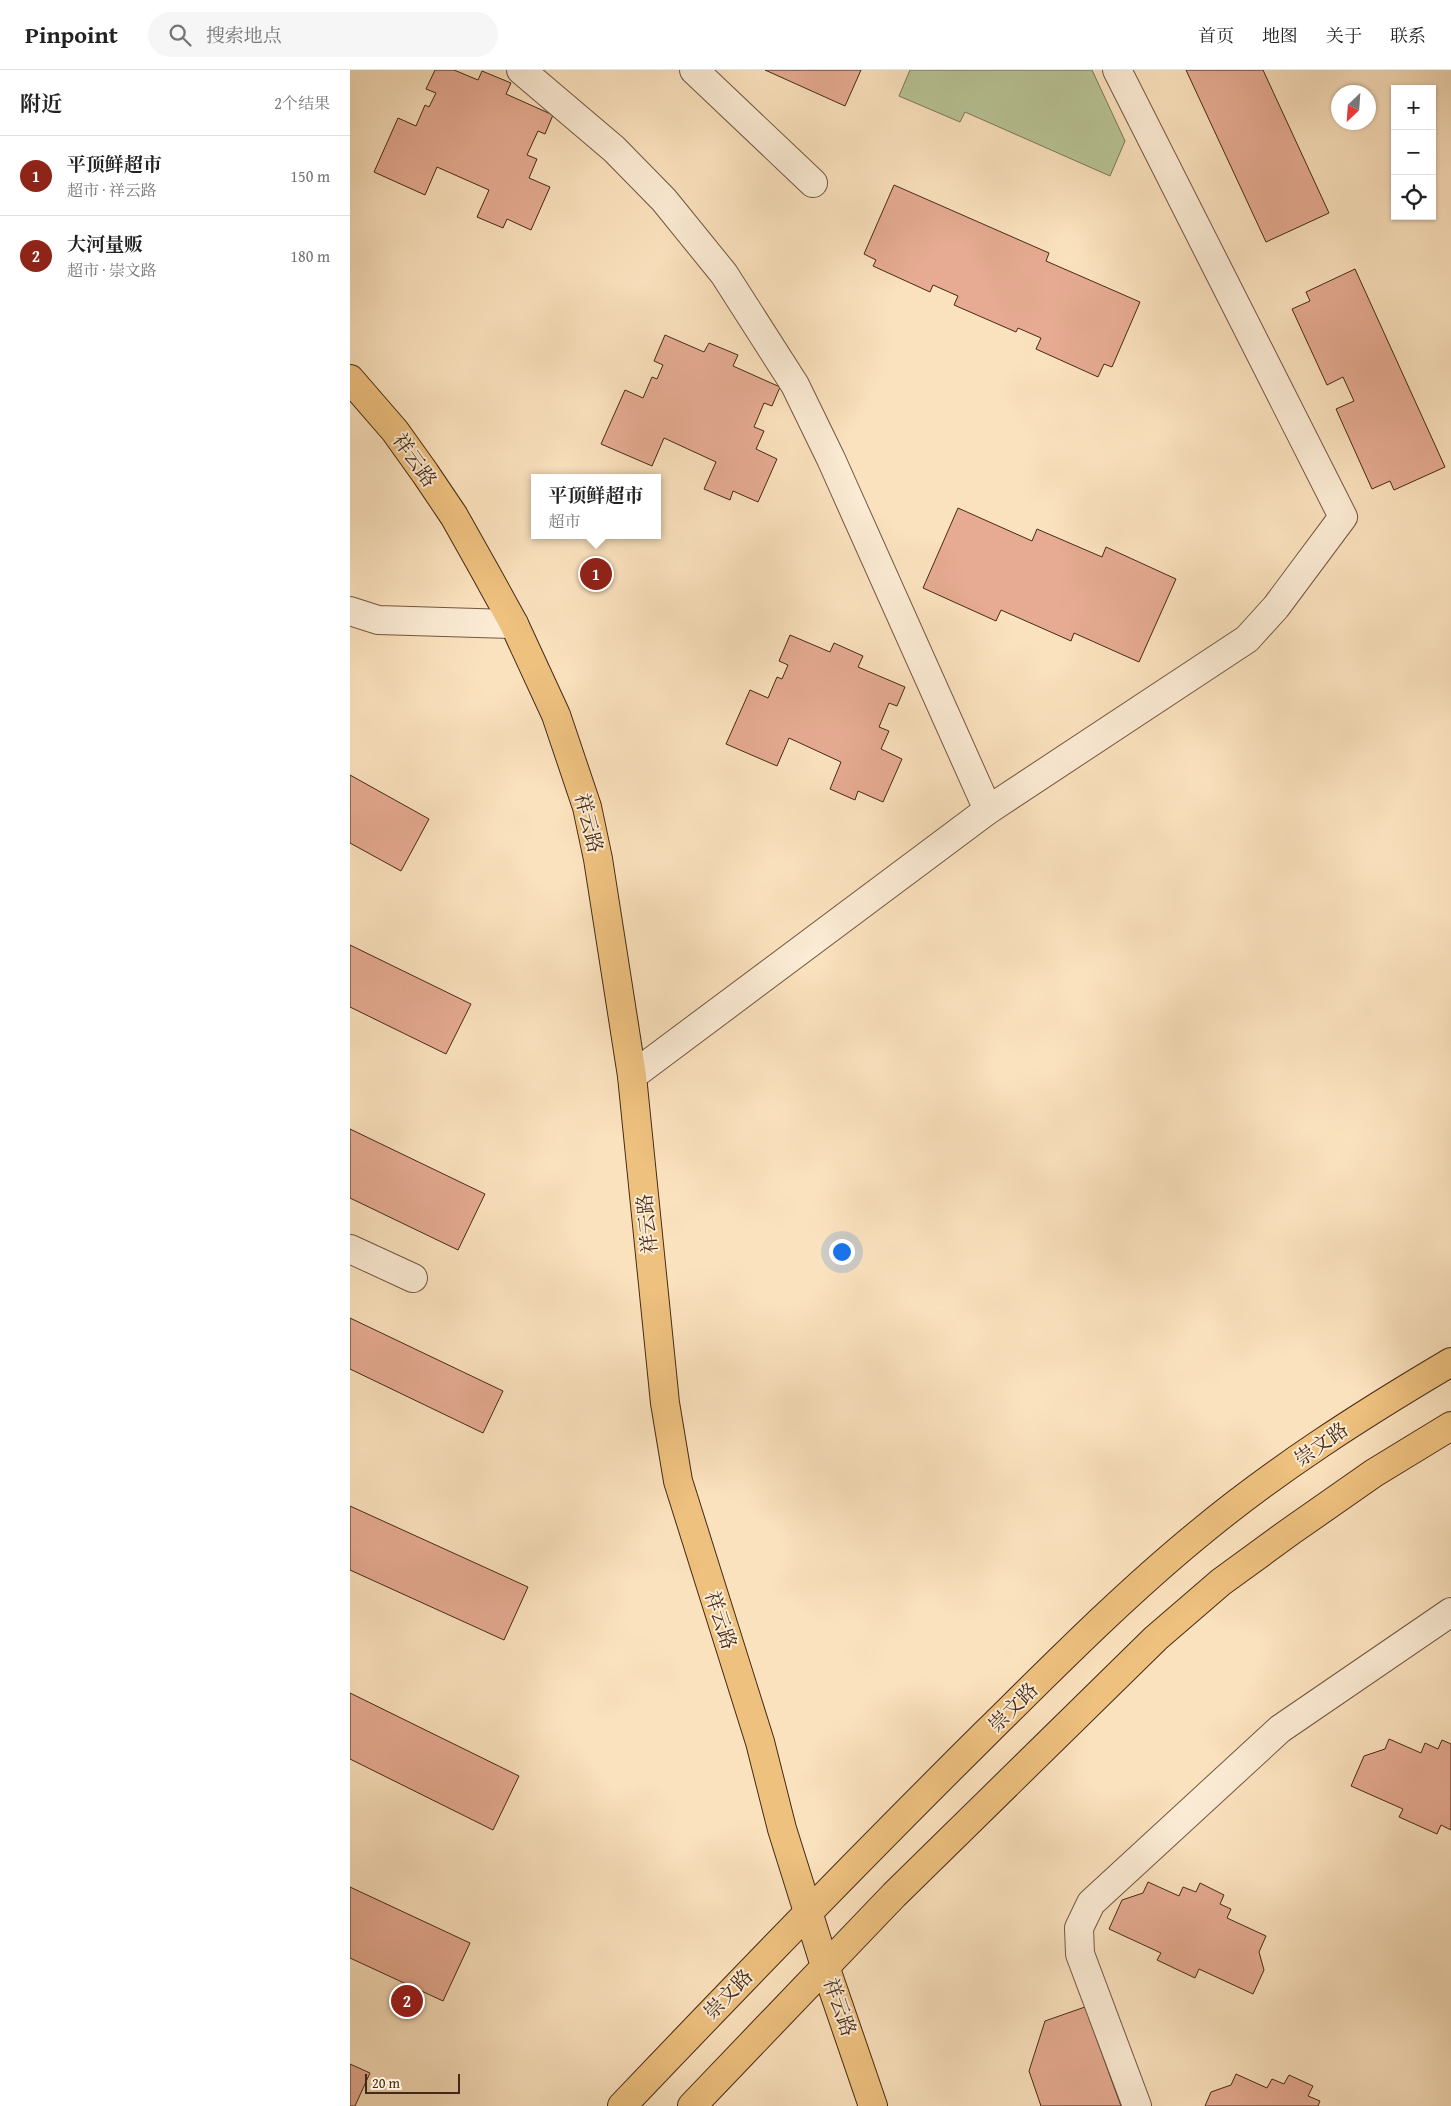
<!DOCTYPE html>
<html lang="zh">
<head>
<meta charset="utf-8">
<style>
  body { margin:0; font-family:"Gentium Book Plus","Noto Serif SC",serif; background:#f6f6f6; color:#222 }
  .controls { position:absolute; right:15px; top:15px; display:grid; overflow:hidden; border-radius:0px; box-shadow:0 1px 4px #0004 }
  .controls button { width:45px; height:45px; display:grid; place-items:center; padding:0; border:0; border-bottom:1px solid #e0e0e0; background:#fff; color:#222; font:25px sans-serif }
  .compass { position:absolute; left:981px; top:15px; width:45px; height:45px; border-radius:50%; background:#fff; box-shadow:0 1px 4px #0004; rotate:205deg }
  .scale { position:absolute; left:15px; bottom:12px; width:95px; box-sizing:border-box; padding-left:5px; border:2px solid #452916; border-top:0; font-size:14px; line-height:18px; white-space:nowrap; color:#452916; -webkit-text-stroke:4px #fcecd5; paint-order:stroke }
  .you { position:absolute; left:491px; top:1181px; width:18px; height:18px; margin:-12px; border:4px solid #fff; border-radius:50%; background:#1a73e8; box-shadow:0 0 0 8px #1a73e833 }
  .badge { display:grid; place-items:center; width:32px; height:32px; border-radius:50%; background:#8f2418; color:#fff; font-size:16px; font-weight:700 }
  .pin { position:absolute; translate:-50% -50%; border:2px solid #fff; box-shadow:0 1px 5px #0006 }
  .popup { position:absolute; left:181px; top:404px; width:130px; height:65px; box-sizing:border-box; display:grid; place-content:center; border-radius:0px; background:#fff; filter:drop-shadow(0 1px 4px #0005); font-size:16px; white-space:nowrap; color:#767676 }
  .popup b { font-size:19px; color:#222 }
  .popup::after { content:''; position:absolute; left:50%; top:100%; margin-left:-10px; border:10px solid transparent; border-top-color:#fff }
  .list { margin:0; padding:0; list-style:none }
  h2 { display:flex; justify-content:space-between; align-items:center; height:65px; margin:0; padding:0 20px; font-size:21px }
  h2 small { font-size:16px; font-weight:400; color:#767676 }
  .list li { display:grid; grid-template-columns:32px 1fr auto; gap:15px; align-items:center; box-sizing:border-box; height:80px; padding:0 20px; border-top:1px solid #e0e0e0 }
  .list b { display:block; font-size:19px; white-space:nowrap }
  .list p { margin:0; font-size:16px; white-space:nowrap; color:#767676 }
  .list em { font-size:16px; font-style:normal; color:#767676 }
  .icon { flex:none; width:28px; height:28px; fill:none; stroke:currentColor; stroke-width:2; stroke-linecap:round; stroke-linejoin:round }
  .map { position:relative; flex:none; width:1101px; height:2036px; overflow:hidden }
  header { display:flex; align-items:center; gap:30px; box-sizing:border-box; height:70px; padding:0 25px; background:#fff; border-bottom:1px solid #e0e0e0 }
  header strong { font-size:24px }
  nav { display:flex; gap:28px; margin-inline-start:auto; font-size:18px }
  .search { width:350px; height:45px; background:#f6f6f6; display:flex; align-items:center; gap:12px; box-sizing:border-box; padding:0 18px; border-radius:28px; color:#767676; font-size:19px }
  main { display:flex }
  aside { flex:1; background:#fff }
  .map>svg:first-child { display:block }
</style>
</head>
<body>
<header>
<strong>Pinpoint</strong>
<div class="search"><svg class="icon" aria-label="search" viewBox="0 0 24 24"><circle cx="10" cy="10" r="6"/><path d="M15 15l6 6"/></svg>搜索地点</div>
<nav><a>首页</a><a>地图</a><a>关于</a><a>联系</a></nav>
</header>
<main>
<aside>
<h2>附近<small>2个结果</small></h2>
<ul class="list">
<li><span class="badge">1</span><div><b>平顶鲜超市</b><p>超市 · 祥云路</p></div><em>150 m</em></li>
<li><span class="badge">2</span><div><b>大河量贩</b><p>超市 · 崇文路</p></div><em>180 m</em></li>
</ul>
</aside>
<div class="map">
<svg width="1101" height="2036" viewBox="0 0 1101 2036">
  <rect width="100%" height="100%" fill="#fbe2be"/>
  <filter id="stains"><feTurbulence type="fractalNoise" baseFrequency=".004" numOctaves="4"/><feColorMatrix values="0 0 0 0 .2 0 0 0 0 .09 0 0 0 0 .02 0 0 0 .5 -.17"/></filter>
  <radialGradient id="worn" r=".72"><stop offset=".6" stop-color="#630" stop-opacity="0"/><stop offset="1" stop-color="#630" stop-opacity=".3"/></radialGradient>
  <path fill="#b8c496" stroke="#7e7656" d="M560 0H742L775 71 760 106 615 42 610 52 549 26Z"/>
  <g fill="#e6ab92" stroke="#452916">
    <path d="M85 0H104L128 10 132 1 161 13 156 24 203 45 195 64 188 61 177 85 187 89 179 108 200 117 181 160 157 149 153 158 127 147 139 120 87 97 75 125 24 102 48 48 66 56 75 35 79 37 86 23 76 19Z"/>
    <path d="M415 0H511L495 36Z"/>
    <path d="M836 0H913L979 143 916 172Z"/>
    <path d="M544 115 699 183 696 191 790 232 762 297 754 294 748 307 686 279 691 268 668 258 666 262 604 235 608 226 583 215 580 222 523 196 526 190 514 184Z"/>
    <path d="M1005 199 1095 397 1044 420 1040 411 1022 419 986 339 1004 331 993 307 977 315 942 239 960 231 956 222Z"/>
    <path d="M315 265 354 282 359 273 388 285 383 296 430 317 422 336 414 333 404 357 414 361 406 379 427 389 408 432 383 421 380 430 354 419 366 392 314 368 302 396 251 374 275 320 293 328 302 307 307 309 313 295 304 291Z"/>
    <path d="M608 438 682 471 687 459 752 487 756 477 826 509 789 592 724 563 721 571 651 540 646 551 573 518Z"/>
    <path d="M440 565 480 582 484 573 513 586 508 597 555 617 547 636 539 633 529 657 539 661 531 679 552 689 533 732 508 721 505 730 480 719 491 692 439 668 427 696 376 674 400 620 418 628 427 607 432 609 438 595 429 591Z"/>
    <path d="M0 705 79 749 51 801 0 773Z"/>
    <path d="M0 875 121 934 96 984 0 937Z"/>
    <path d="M0 1059 135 1124 108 1180 0 1128Z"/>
    <path d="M0 1248 153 1321 133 1363 0 1299Z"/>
    <path d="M0 1436 178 1517 154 1570 0 1500Z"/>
    <path d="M0 1623 169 1706 143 1760 0 1689Z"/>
    <path d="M1039 1669 1071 1683 1075 1673 1088 1679 1092 1670 1101 1674V1760L1091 1755 1087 1764 1049 1747 1053 1739 1001 1716 1014 1686 1035 1679Z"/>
    <path d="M798 1812 829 1826 833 1817 846 1822 850 1813 874 1825 870 1834 881 1839 877 1848 916 1866 909 1882 914 1900 903 1924 849 1899 845 1908 807 1890 811 1883 759 1859 772 1830 793 1823Z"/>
    <path d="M0 1817 120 1873 93 1931 0 1888Z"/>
    <path d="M735 1937 771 2036H691L679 2001 695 1951Z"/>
    <path d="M0 1994 20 2003 5 2036H0Z"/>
    <path d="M886 2004 917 2018 922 2009 934 2014 939 2005 963 2016 958 2026 970 2031 968 2036H855L861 2022 881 2015Z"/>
  </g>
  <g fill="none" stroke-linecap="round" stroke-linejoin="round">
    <defs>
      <g id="minor">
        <path d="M171 0 264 79 314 130 374 204 445 315 481 389 638 740"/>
        <path d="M344 0 463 113"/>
        <path d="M0 541 28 550 164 554"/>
        <path d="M282 1006 638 740 897 569 926 537 993 447 767 0"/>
        <path d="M0 1179 63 1208"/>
        <path d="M787 2036 730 1884 729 1858 741 1833 930 1659 1101 1542"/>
      </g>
      <g id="major">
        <path d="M0 309 45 361 75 403 104 446 136 503 164 554 206 645 237 737 248 789 282 1006 315 1333 328 1411 410 1672 432 1759 475 1896 523 2036"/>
        <path d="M272 2036C392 1910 513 1785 637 1662 705 1595 772 1527 846 1466 925 1400 1013 1344 1101 1292"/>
        <path d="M342 2036 544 1825 806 1568 871 1512 941 1461 1024 1403 1101 1356"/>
      </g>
    </defs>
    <use href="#minor" stroke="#725740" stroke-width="30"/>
    <use href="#major" stroke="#452916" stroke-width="30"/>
    <use href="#minor" stroke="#fcecd5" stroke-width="28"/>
    <use href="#major" stroke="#eec17f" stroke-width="28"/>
  </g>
  <g text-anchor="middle" stroke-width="4" stroke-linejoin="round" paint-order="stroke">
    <g font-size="20" fill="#452916" stroke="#fcecd5">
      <text transform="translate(65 390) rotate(55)" y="7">祥云路</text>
      <text transform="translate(239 753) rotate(76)" y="7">祥云路</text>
      <text transform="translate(297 1154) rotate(-96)" y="7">祥云路</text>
      <text transform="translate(971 1374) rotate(-35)" y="7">崇文路</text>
      <text transform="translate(371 1550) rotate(72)" y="7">祥云路</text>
      <text transform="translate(663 1637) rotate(-45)" y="7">崇文路</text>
      <text transform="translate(378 1924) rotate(-46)" y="7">崇文路</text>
      <text transform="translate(490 1937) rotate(71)" y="7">祥云路</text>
    </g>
  </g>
  <rect width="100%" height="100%" filter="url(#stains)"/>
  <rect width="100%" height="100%" fill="url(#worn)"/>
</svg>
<div class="controls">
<button>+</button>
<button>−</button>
<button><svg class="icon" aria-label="locate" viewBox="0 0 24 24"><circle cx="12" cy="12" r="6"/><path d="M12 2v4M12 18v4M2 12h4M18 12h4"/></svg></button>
</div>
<svg class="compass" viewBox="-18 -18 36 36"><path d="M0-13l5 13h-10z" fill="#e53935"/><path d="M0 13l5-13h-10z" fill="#767676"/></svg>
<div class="scale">20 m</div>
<div class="you"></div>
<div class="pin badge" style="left:246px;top:504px">1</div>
<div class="popup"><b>平顶鲜超市</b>超市</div>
<div class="pin badge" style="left:57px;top:1931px">2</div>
</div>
</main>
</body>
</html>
